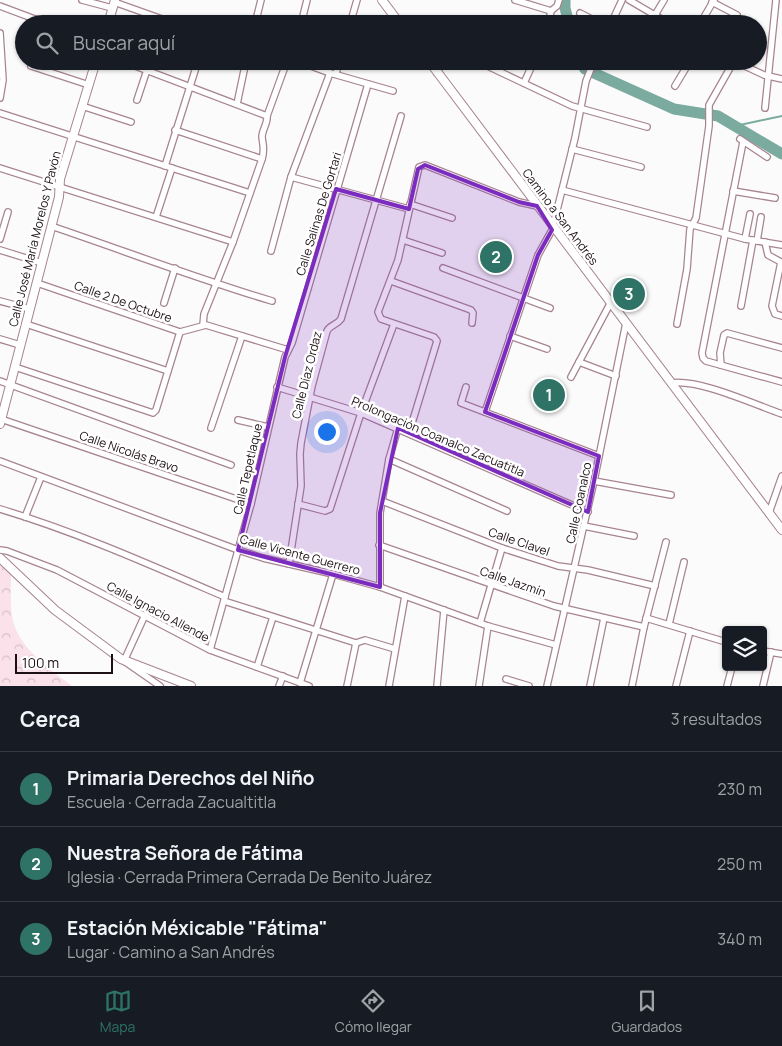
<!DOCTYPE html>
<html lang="es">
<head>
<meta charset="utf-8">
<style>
  body { margin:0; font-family:Manrope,sans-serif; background:#242831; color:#f1f3f6 }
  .controls { position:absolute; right:15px; bottom:15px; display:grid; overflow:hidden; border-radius:5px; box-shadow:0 1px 4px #0004 }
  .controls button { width:45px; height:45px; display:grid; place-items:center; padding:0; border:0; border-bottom:1px solid #363941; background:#171b24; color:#f1f3f6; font:25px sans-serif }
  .scale { position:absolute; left:15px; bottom:12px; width:98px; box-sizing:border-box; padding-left:5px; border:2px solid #1d1015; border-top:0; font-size:14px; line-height:18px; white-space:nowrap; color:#1d1015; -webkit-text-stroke:4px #fff; paint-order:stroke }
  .you { position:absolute; left:326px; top:431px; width:18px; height:18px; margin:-12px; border:4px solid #fff; border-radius:50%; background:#1a73e8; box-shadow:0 0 0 8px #1a73e833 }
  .badge { display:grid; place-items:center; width:32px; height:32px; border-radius:50%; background:#2e7366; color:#fff; font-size:16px; font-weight:700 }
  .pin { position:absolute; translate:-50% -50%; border:2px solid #fff; box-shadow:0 1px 5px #0006 }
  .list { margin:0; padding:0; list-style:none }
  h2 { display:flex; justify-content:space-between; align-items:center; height:65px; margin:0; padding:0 20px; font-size:21px }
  h2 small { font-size:16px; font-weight:400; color:#9ea1a6 }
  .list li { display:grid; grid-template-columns:32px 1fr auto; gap:15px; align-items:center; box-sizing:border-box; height:75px; padding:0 20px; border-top:1px solid #363941 }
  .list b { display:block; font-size:19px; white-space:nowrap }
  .list p { margin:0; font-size:16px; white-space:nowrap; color:#9ea1a6 }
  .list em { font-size:16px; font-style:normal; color:#9ea1a6 }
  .icon { flex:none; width:28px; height:28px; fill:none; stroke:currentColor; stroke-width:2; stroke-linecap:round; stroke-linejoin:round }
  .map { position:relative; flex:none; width:782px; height:686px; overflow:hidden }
  .search { position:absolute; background:#171b24; box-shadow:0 1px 4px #0004; left:15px; right:15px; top:15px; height:55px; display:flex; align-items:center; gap:12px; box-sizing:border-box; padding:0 18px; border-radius:28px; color:#9ea1a6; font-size:19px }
  .sheet { height:290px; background:#171b24 }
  nav { display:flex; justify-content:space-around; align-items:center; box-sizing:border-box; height:70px; border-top:1px solid #363941; background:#171b24; font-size:14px; color:#9ea1a6 }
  nav a { display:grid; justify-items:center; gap:2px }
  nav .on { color:#2e7366 }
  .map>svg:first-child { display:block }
</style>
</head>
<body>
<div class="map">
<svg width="782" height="686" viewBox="0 0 782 686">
  <defs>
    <pattern id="forest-crowns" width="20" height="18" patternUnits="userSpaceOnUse" patternTransform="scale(1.25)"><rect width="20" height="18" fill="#fbe1ea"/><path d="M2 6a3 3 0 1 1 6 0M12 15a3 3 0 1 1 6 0" fill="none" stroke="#d7c0c8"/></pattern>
  </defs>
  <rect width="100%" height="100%" fill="#fbfbfb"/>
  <path fill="url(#forest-crowns)" d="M0 565 11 575C11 589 10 607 13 621 20 649 51 670 72 686H0Z"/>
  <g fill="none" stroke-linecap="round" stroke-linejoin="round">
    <path stroke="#7baa9f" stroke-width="2" d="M735 126 782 116"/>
    <g stroke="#7baa9f" stroke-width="11">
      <path d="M565 0V8L569 24"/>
      <path d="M580 61 585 69 674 109 718 116 782 154"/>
    </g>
    <defs>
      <g id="street">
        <path d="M82 0 112 8"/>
        <path d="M515 0 551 11"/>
        <path d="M629 0 670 24"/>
        <path d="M114 2 176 24"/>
        <path d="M712 2 737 15"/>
        <path d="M0 6 48 24"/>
        <path d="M580 13 601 24"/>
        <path d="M655 15 664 0"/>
        <path d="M255 24 261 0"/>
        <path d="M301 24 307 0"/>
        <path d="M350 24 357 0"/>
        <path d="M548 24 551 11 557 6 559 0"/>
        <path d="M611 24 622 0"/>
        <path d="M700 24 714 0"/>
        <path d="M0 33 3 80 0 98"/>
        <path d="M122 61 267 116"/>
        <path d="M297 61 330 73 393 91"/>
        <path d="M477 61 572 106 647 127"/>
        <path d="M734 61 764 75 782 79"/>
        <path d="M31 66 89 85"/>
        <path d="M437 73 442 61"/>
        <path d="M336 74 339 61"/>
        <path d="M524 83 534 61"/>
        <path d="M675 86 690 61"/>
        <path d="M137 100 150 61"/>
        <path d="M237 104 246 61"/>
        <path d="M82 106 131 122"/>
        <path d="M765 108 776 0"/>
        <path d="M0 113 250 193"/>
        <path d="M175 130 262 159"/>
        <path d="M740 139 767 157"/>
        <path d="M743 142 702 353 703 358 706 361 782 382"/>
        <path d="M572 149 641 167"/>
        <path d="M165 166 198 61"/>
        <path d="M0 168 233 242"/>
        <path d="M291 177 409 209"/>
        <path d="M562 190 745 239 782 245"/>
        <path d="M733 191 775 198"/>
        <path d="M410 204 452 218"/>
        <path d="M156 217 172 168"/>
        <path d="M51 226C125 251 198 279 272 301"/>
        <path d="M0 239 8 212"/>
        <path d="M745 239 750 214"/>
        <path d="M403 240 442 253"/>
        <path d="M757 241 761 217"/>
        <path d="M765 242 768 255 781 262 772 306 775 314 782 316"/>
        <path d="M0 250 42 263"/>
        <path d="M271 251 291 177 330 73"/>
        <path d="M443 268 550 308"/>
        <path d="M391 281 471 310 473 313 472 323"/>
        <path d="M37 283 180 332 206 325 288 350"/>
        <path d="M0 301 30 309"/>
        <path d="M164 303 175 268"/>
        <path d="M741 306 753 240"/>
        <path d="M26 324 168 371"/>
        <path d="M677 324 687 269 690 229 696 218 709 126V105L734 61"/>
        <path d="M203 325 204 314 233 242 262 159C265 149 263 146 262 137 262 130 268 123 267 116L287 61"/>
        <path d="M510 336 547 349"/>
        <path d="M0 339 20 345"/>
        <path d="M579 362 616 376"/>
        <path d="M721 365 720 353 724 335 727 333 782 348"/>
        <path d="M15 367 153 413 156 410 180 332"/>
        <path d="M571 377 611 302"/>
        <path d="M0 381 231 465"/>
        <path d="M671 383C700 379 753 404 782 414"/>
        <path d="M277 387 361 413 588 512"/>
        <path d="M466 387 461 403 599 456"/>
        <path d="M485 412 538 255 552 230 575 138 586 81 594 61"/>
        <path d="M1 419 251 504"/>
        <path d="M238 420 268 427"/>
        <path d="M211 428 242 336"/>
        <path d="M409 433 437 341 434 337 381 319 378 312 398 260 419 167 425 165 519 202 537 206"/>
        <path d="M389 459 507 511"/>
        <path d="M0 461 238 550 263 558 333 574 380 587 488 626 556 645"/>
        <path d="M594 481 671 495"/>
        <path d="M382 501 502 548 558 566 588 570 655 586"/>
        <path d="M298 504 325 511 330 509 361 413 394 324"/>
        <path d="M0 509C77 532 151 565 225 597"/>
        <path d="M769 513 782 476"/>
        <path d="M25 517 41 477"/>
        <path d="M584 526 634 536"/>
        <path d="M379 545 554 606 644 627"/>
        <path d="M0 550 7 551 57 570 210 650 309 686"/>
        <path d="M289 564 301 486 300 454 301 443 312 386 327 331C330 325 337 325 341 319L401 116"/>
        <path d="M380 587V513L389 459 398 428"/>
        <path d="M224 601 356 643 365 640 395 649"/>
        <path d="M145 615 124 661 160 686"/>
        <path d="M646 618 726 642"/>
        <path d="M480 623 502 548"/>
        <path d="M669 624 684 562"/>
        <path d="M210 650 251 504 285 357 292 343 368 84"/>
        <path d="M763 651 782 654"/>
        <path d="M257 667 273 617"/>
        <path d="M506 679 529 686"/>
        <path d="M300 683 333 574"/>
        <path d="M279 686 283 676"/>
        <path d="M347 686 356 643"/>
        <path d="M389 686 405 596"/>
        <path d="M437 686 444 610"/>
        <path d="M479 686 488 626"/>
        <path d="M547 686 594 481 626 323"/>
        <path d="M590 686 604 618"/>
        <path d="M632 686 644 627 666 542"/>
        <path d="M676 686 690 631"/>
        <path d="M727 686 732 667"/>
        <path d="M763 686 771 652"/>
      </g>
      <g id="secondary">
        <path d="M382 0 400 24"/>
        <path d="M108 24 115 0"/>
        <path d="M429 61 782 530"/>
        <path d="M0 424 59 197 60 179 96 61"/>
        <path d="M0 558 55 610 121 659 191 686"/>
      </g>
    </defs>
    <use href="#street" stroke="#a78491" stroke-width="8"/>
    <use href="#secondary" stroke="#a78491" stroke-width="10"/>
    <use href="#street" stroke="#fff" stroke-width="5.5"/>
    <use href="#secondary" stroke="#fff" stroke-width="8"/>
  </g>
  <path fill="#7b2cbf" fill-opacity="0.2" stroke="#7b2cbf" stroke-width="4" stroke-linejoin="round" d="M425 165 519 202 537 206 552 230 538 255 485 412 599 456 588 512 398 428 380 513V587L238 550 285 357 336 189 409 209 418 169Z"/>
  <g text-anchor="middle" stroke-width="5" stroke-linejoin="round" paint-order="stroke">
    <g font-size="12" fill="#1d1015" stroke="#fff">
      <text transform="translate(319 214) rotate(-73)" y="4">Calle Salinas De Gortari</text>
      <text transform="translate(560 217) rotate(53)" y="4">Camino a San Andrés</text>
      <text transform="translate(35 239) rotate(-76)" y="4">Calle José María Morelos Y Pavón</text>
      <text transform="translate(123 302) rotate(19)" y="4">Calle 2 De Octubre</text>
      <text transform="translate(307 375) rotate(-76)" y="4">Calle Díaz Ordaz</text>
      <text transform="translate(438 437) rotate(23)" y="4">Prolongación Coanalco Zacuatitla</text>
      <text transform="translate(129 452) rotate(19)" y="4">Calle Nicolás Bravo</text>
      <text transform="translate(248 469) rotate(-77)" y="4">Calle Tepetlaque</text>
      <text transform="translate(579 503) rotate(-78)" y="4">Calle Coanalco</text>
      <text transform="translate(519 542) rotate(19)" y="4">Calle Clavel</text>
      <text transform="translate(300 555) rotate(15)" y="4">Calle Vicente Guerrero</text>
      <text transform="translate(513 582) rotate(19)" y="4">Calle Jazmín</text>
      <text transform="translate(158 612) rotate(28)" y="4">Calle Ignacio Allende</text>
    </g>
  </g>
</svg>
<div class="controls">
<button><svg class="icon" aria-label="layers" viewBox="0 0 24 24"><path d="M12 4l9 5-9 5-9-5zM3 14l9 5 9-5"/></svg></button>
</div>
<div class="scale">100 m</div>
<div class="you"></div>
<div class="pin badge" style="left:549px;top:395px">1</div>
<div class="pin badge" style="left:496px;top:257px">2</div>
<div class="pin badge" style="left:629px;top:294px">3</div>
<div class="search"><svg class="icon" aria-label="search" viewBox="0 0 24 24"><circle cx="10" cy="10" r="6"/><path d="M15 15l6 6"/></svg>Buscar aquí</div>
</div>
<section class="sheet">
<h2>Cerca<small>3 resultados</small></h2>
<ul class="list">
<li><span class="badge">1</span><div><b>Primaria Derechos del Niño</b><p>Escuela · Cerrada Zacualtitla</p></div><em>230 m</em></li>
<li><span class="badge">2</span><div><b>Nuestra Señora de Fátima</b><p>Iglesia · Cerrada Primera Cerrada De Benito Juárez</p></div><em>250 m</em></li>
<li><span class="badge">3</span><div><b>Estación Méxicable &quot;Fátima&quot;</b><p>Lugar · Camino a San Andrés</p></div><em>340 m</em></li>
</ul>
</section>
<nav>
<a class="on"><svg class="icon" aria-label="map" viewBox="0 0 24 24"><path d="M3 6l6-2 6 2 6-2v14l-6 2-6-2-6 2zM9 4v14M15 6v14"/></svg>Mapa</a>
<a><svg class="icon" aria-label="directions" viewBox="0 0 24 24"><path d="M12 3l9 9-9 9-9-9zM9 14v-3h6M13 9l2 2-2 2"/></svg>Cómo llegar</a>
<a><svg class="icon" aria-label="saved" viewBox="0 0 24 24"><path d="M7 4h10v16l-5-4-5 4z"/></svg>Guardados</a>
</nav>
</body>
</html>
